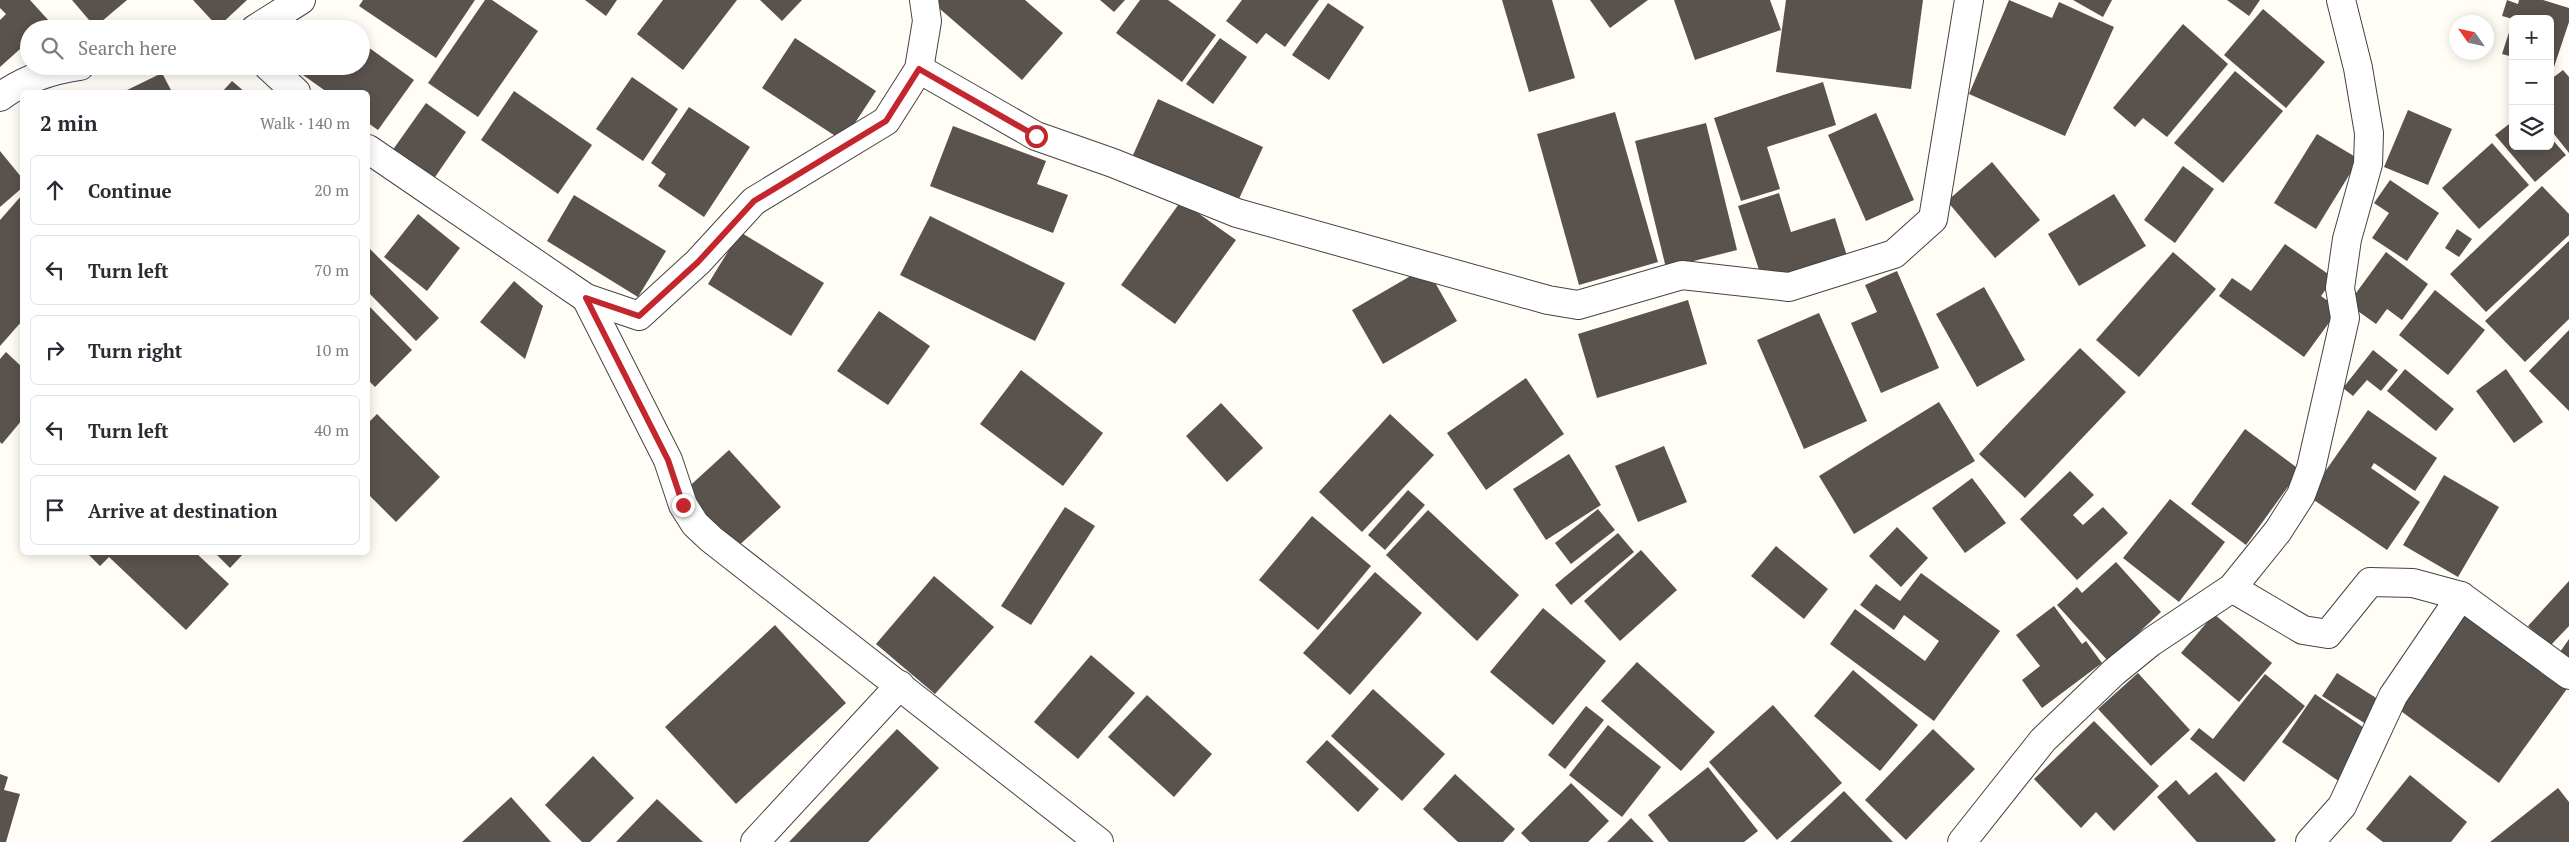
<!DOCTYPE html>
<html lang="en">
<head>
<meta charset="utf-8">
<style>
  body { margin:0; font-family:"PT Serif",serif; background:#f7f7f7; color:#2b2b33 }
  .controls { position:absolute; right:15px; top:15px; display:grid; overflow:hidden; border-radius:8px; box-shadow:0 2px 12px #0003 }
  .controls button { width:45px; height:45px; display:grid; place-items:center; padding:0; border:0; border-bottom:1px solid #e1e1e2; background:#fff; color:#2b2b33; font:25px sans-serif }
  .compass { position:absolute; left:2449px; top:15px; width:45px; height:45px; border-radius:50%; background:#fff; box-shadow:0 2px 12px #0003; rotate:304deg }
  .stop { position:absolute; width:15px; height:15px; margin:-11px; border:4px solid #c4262e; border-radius:50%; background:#fff }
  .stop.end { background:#c4262e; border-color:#fff; box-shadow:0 1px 5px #0008 }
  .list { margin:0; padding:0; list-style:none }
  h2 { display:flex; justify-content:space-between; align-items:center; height:65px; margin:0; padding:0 20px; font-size:21px }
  h2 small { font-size:16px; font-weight:400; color:#7c7c81 }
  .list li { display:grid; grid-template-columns:32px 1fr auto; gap:15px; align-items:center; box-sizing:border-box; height:70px; margin:0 10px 10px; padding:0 10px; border:1px solid #e1e1e2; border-radius:8px }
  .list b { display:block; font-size:19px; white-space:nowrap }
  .list em { font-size:16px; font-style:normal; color:#7c7c81 }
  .icon { flex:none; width:28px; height:28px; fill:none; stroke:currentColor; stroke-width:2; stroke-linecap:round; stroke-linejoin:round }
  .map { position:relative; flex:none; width:2569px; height:842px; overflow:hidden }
  .search { position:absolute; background:#fff; box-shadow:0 2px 12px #0003; left:20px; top:20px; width:350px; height:55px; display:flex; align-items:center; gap:12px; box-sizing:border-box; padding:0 18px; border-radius:28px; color:#7c7c81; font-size:19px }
  .panel { position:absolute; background:#fff; box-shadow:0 2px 12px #0003; left:20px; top:90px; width:350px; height:465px; border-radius:8px }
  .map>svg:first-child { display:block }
</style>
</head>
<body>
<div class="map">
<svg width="2569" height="842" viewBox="0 0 2569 842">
  <rect width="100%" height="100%" fill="#fffdf5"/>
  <g fill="#5a524d">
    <path d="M0 0H30L50 22 43 29H29V41L0 67V20L6 14 0 8Z"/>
    <path d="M72 0H127L95 27Z"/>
    <path d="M193 0H247L218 27Z"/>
    <path d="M363 0H475L436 58 359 6Z"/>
    <path d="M485 0H492L538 31 478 117 428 83Z"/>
    <path d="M585 0H617L606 16Z"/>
    <path d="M663 0H737L683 70 637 34Z"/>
    <path d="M760 0H802L782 21Z"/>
    <path d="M936 0H1025L1063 33 1022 80 933 3Z"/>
    <path d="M1100 0H1125L1114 12Z"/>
    <path d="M1140 0H1168L1216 35 1182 82 1116 33Z"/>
    <path d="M1242 0H1319L1285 47 1266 33 1257 44 1226 21Z"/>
    <path d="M1502 0H1552L1575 78 1529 92Z"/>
    <path d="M1590 0H1648L1610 28Z"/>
    <path d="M1674 0H1770L1781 30 1695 60Z"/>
    <path d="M1786 0H1923L1911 89 1776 72Z"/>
    <path d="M2009 0 2052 18 2059 2 2114 27 2065 136 1969 94Z"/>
    <path d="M2073 0H2112L2103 17Z"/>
    <path d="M2227 0H2260L2249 16Z"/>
    <path d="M2507 0 2518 4 2519 0H2543L2569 8V22L2553 70 2550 69V19H2513L2502 16Z"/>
    <path d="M1328 3 1364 27 1329 80 1292 55Z"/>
    <path d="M2263 9 2325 62 2286 108 2224 55Z"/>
    <path d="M2513 20V57L2502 54Z"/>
    <path d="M2183 24 2228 64 2167 137 2143 118 2135 127 2113 108Z"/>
    <path d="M795 38 876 91 843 141 762 88Z"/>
    <path d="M1220 38 1247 57 1213 104 1186 84Z"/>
    <path d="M361 42 414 80 378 130 368 123V92H327L303 75 309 66H361Z"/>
    <path d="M2563 70 2569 77V153L2550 129V80Z"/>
    <path d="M2235 71 2283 111 2223 183 2174 143Z"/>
    <path d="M162 73 172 92H123Z"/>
    <path d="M632 77 678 109 643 161 596 129Z"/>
    <path d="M232 81 245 92H222Z"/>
    <path d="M1823 82 1836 125 1767 147 1780 189 1741 201 1714 118Z"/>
    <path d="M514 91 592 145 558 194 481 140Z"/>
    <path d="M1158 99 1263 147 1237 203 1133 155Z"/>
    <path d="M426 103 466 132 433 180 392 151Z"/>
    <path d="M689 107 750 147 704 217 658 186 666 174 651 163Z"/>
    <path d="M2408 110 2452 129 2428 185 2384 167Z"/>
    <path d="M1615 112 1658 262 1579 285 1537 134Z"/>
    <path d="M1876 113 1914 200 1866 221 1828 135Z"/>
    <path d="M2513 121V146H2550V137L2566 155 2535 182 2495 135Z"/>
    <path d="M1706 123 1737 250 1666 268 1635 141Z"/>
    <path d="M953 126 1046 161 1037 184 1068 195 1053 233 930 186Z"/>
    <path d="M2317 134 2359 159 2316 229 2274 203Z"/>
    <path d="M2492 143 2529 185 2479 229 2442 188Z"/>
    <path d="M0 151 22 178V188L0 207Z"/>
    <path d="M1992 162 2040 220 1995 258 1947 201Z"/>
    <path d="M2183 166 2214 189 2175 243 2144 220Z"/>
    <path d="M2390 180 2439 213 2407 261 2372 238 2389 213 2374 203Z"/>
    <path d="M2542 186 2569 214V235L2486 312 2450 274Z"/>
    <path d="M1779 193 1791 232 1835 218 1847 256 1763 282 1738 206Z"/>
    <path d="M2114 194 2146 246 2079 286 2048 234Z"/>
    <path d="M22 195V321L0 346V220Z"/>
    <path d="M574 195 666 251 638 297 547 241Z"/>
    <path d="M1181 201 1236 240 1175 324 1121 285Z"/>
    <path d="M418 214 460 248 427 291 384 257Z"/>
    <path d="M930 216 1065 283 1035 341 900 275Z"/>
    <path d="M2457 229 2472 239 2459 257 2445 248Z"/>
    <path d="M740 232 824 283 791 336 708 284Z"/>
    <path d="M2569 241V319L2525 362 2485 321Z"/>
    <path d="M2285 244 2334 278 2321 296 2339 309 2304 357 2219 296 2232 278 2251 291Z"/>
    <path d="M370 249 439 318 416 341 368 292V252Z"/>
    <path d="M2173 252 2216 289 2139 377 2096 340Z"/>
    <path d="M2386 252 2428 284 2402 320 2387 309 2376 324 2348 304Z"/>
    <path d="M1426 267 1457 321 1383 364 1352 310Z"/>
    <path d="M1897 271 1939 368 1881 393 1851 323 1877 312 1865 285Z"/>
    <path d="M514 281 543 306 525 359 480 322Z"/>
    <path d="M1984 287 2025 360 1977 387 1936 314Z"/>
    <path d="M2435 290 2485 330 2448 375 2399 335Z"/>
    <path d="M1688 300 1707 364 1597 398 1578 334Z"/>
    <path d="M368 305 412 350 375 387 368 380Z"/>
    <path d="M879 311 930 346 888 405 837 371Z"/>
    <path d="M1819 313 1867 421 1804 449 1757 340Z"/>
    <path d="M2569 330V411L2529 371Z"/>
    <path d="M2080 348 2126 392 2025 498 1979 454Z"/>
    <path d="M2373 350 2398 370 2381 391 2367 380 2353 396 2343 388Z"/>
    <path d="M6 352 22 367V420L2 444 0 442V359Z"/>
    <path d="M2405 369 2454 409 2436 431 2387 391Z"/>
    <path d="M2506 369 2543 422 2514 443 2476 391Z"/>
    <path d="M1021 370 1103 433 1063 486 980 424Z"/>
    <path d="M1526 378 1564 434 1486 490 1447 433Z"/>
    <path d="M1939 402 1975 461 1854 534 1819 476Z"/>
    <path d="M1221 403 1263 448 1227 482 1186 436Z"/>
    <path d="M2368 410 2437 458 2415 491 2374 463 2371 468 2420 502 2387 550 2308 496Z"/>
    <path d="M377 414 440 477 396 522 368 494V423Z"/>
    <path d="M1390 414 1434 455 1362 532 1319 492Z"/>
    <path d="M2245 429 2300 470 2246 545 2191 504Z"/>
    <path d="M1664 446 1687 502 1638 522 1615 466Z"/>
    <path d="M729 450 781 507 735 549 683 492Z"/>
    <path d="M1569 454 1601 505 1546 540 1513 489Z"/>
    <path d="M2070 471 2094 495 2073 515 2083 525 2103 507 2128 533 2077 580 2020 519Z"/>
    <path d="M2444 475 2499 507 2458 577 2403 545Z"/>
    <path d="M1972 478 2006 523 1965 553 1932 508Z"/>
    <path d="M1408 490 1425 505 1385 550 1368 535Z"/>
    <path d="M2170 499 2225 542 2179 602 2123 558Z"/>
    <path d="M1065 507 1095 526 1031 625 1001 606Z"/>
    <path d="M1598 509 1615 530 1571 564 1555 543Z"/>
    <path d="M1428 510 1519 595 1477 641 1386 555Z"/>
    <path d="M1312 516 1371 566 1318 630 1259 580Z"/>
    <path d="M1897 527 1928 558 1901 587 1869 556Z"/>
    <path d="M1618 533 1634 552 1571 605 1555 585Z"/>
    <path d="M1776 546 1828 589 1804 619 1751 576Z"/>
    <path d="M1641 550 1677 590 1620 641 1584 601Z"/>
    <path d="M86 552H195L229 584 186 630 109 557 100 566Z"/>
    <path d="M214 552H245L230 568Z"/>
    <path d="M2116 562 2161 612 2108 661 2057 605 2077 587 2082 593Z"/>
    <path d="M1375 572 1422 613 1350 695 1303 653Z"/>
    <path d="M1921 573 2000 631 1934 721 1830 644 1855 609 1925 661 1939 641 1904 615 1894 630 1860 605 1876 584 1900 601Z"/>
    <path d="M934 576 994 627 935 694 876 644Z"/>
    <path d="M2569 581V626L2550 646 2528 626Z"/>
    <path d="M2054 606 2082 644 2086 641 2102 663 2042 708 2022 680 2040 666 2016 635Z"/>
    <path d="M2465 607 2569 686 2499 783 2394 706Z"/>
    <path d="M1543 608 1606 661 1553 725 1490 672Z"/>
    <path d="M2214 614 2272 663 2239 702 2181 653Z"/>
    <path d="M775 625 846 703 736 804 665 727Z"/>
    <path d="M2569 639V658L2560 652Z"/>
    <path d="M1091 655 1135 693 1078 759 1034 722Z"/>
    <path d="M1637 662 1715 732 1681 771 1601 701Z"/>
    <path d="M1853 670 1918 725 1880 771 1814 716Z"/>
    <path d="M2138 673 2190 730 2151 766 2098 709Z"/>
    <path d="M2337 673 2384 703 2369 726 2322 696Z"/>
    <path d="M2265 674 2305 706 2244 782 2190 739 2199 728 2213 739Z"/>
    <path d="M1373 689 1445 754 1402 801 1331 736Z"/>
    <path d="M2315 694 2373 734 2340 782 2282 742Z"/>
    <path d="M1147 695 1212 754 1174 797 1108 737Z"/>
    <path d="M1773 705 1842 783 1777 840 1709 762Z"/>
    <path d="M1586 706 1604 720 1565 769 1548 755Z"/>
    <path d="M2094 721 2159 786 2114 831 2096 812 2081 828 2034 779Z"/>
    <path d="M1608 725 1661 767 1622 817 1569 775Z"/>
    <path d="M897 729 939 768 868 842H789Z"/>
    <path d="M1933 729 1975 769 1906 840 1865 800Z"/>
    <path d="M1327 740 1379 789 1358 812 1306 762Z"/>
    <path d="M593 756 634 798 590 842H582L545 805Z"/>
    <path d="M1708 767 1758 831 1744 842H1669L1648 815Z"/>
    <path d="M2216 772 2276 840 2274 842H2197L2157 797 2176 780 2189 795Z"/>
    <path d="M0 774 8 777 4 790 20 794 6 842H0Z"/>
    <path d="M1455 774 1515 829 1503 842H1458L1423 809Z"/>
    <path d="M2410 775 2467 822 2451 842H2383L2366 829Z"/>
    <path d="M1571 783 1609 821 1588 842H1530L1521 833Z"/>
    <path d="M2558 788 2569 802V842H2490Z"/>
    <path d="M1844 791 1893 842H1790Z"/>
    <path d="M511 797 551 842H462Z"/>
    <path d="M657 799 703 842H616Z"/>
    <path d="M1631 818 1654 842H1607Z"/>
  </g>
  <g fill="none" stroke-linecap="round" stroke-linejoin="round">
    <defs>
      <g id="street">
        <path d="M255 29 301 0"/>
        <path d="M268 66 296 92"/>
        <path d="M919 69 1036 136 1113 163 1237 213 1548 300 1578 305 1682 275 1789 287 1894 254 1933 219 1969 0"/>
        <path d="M0 97C23 80 51 70 80 66"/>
        <path d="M368 149 586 298 639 316 698 262 754 201 886 121 919 69 927 21 924 0"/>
        <path d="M586 298 668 460 683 505 695 524 711 539 1099 842"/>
        <path d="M2232 588 2303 630 2328 634 2370 582 2413 583 2461 596 2569 675"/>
        <path d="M755 842 900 685"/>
        <path d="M1962 842 2043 740 2114 672 2151 642 2232 588 2278 531 2301 495 2311 468 2345 318 2340 288 2347 239 2368 164 2369 133 2358 68 2341 0"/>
        <path d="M2310 842 2342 806 2393 696 2461 596"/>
      </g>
    </defs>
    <use href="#street" stroke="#444" stroke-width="30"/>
    <use href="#street" stroke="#fff" stroke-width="28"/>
  </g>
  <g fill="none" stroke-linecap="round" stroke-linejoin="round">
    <path stroke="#c4262e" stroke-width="6" d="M683 505 668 460 586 298 639 316 698 262 754 201 886 121 919 69 1036 136"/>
  </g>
</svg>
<div class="controls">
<button>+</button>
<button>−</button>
<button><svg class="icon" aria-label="layers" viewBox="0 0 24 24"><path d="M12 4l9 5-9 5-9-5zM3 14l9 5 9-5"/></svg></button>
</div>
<svg class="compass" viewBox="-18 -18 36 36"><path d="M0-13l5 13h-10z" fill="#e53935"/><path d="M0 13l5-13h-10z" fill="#7c7c81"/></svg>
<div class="stop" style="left:1036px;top:136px"></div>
<div class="stop end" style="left:683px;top:505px"></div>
<div class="search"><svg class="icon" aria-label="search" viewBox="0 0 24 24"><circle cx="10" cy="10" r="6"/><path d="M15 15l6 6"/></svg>Search here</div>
<section class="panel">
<h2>2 min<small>Walk · 140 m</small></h2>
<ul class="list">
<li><svg class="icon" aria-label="ahead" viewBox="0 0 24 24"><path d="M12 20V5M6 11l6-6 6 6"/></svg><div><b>Continue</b></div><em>20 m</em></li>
<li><svg class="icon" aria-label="left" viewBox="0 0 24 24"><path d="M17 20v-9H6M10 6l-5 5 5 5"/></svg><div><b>Turn left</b></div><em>70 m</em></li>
<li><svg class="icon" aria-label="right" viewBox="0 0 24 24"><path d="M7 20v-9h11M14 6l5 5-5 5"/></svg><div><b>Turn right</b></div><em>10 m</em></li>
<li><svg class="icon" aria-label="left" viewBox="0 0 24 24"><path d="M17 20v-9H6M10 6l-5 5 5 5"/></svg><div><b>Turn left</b></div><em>40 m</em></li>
<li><svg class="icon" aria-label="arrive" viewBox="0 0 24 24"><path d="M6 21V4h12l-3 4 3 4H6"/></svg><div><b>Arrive at destination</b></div></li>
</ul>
</section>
</div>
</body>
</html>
